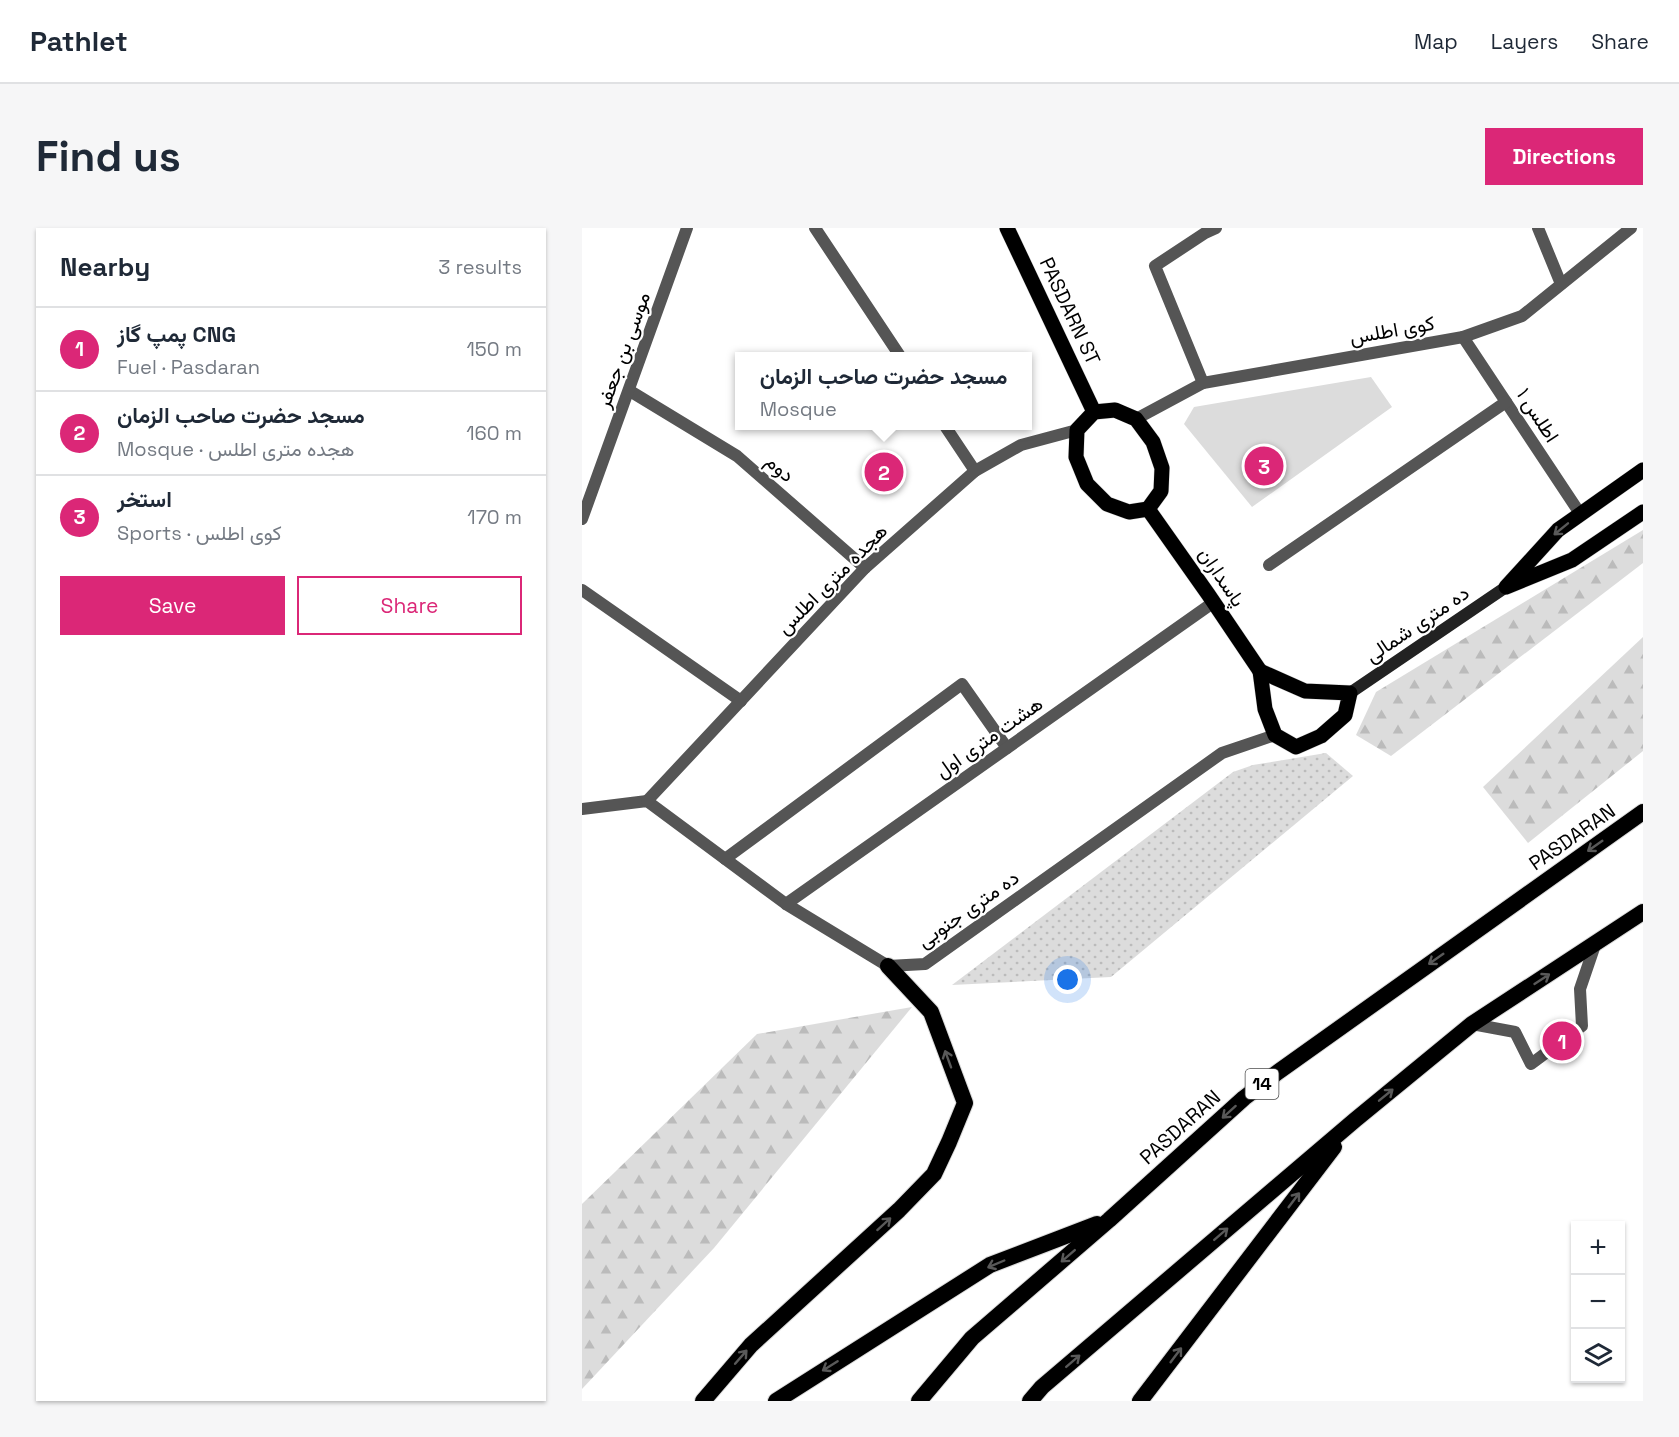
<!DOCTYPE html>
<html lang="en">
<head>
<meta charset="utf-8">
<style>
  body { margin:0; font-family:"Space Grotesk",Vazirmatn,sans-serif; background:#f6f6f7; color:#1f2937 }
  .controls { position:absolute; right:18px; bottom:18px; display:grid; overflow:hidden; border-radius:0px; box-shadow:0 2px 4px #0004 }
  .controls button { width:54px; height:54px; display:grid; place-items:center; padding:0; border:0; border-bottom:2px solid #e0e1e3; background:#fff; color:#1f2937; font:30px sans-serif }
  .you { position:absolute; left:486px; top:752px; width:21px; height:21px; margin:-15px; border:4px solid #fff; border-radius:50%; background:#1a73e8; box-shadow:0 0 0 9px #1a73e833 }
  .badge { display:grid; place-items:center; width:39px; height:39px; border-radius:50%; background:#db2777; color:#fff; font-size:20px; font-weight:700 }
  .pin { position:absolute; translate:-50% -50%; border:3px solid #fff; box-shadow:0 2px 6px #0006 }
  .popup { position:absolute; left:153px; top:124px; width:297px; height:78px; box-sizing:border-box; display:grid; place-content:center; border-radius:0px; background:#fff; filter:drop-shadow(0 2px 4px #0005); font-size:20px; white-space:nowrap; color:#747a83 }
  .popup b { font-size:22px; color:#1f2937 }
  .popup::after { content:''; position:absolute; left:50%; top:100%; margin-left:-12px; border:12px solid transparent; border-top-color:#fff }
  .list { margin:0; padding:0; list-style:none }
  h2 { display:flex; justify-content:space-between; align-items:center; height:78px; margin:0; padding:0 24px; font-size:26px }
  h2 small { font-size:20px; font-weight:400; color:#747a83 }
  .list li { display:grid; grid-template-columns:39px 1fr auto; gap:18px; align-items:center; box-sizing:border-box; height:84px; padding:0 24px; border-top:2px solid #e0e1e3 }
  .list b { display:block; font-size:22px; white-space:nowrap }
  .list p { margin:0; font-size:20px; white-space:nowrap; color:#747a83 }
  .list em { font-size:20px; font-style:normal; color:#747a83 }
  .actions { display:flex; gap:12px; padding:18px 24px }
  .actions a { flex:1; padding:14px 0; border:2px solid #db2777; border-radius:0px; text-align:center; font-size:21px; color:#db2777 }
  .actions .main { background:#db2777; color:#fff }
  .icon { flex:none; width:33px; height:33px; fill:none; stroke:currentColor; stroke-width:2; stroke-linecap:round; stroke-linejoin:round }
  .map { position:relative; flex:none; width:1061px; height:1173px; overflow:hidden; border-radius:0px }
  header { display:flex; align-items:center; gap:36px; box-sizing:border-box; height:84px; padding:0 30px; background:#fff; border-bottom:2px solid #e0e1e3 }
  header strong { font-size:28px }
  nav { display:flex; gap:33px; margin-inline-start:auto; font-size:21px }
  .intro { display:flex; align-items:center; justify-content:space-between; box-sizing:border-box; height:144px; padding:0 36px }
  h1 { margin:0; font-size:42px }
  .button { padding:15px 27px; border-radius:0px; background:#db2777; color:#fff; font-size:21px; font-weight:700 }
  main { display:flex; gap:36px; padding:0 36px }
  aside { flex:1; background:#fff; border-radius:0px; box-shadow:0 2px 4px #0004 }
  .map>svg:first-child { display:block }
</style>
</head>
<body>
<header>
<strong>Pathlet</strong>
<nav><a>Map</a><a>Layers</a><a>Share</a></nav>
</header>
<div class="intro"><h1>Find us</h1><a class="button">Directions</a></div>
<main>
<aside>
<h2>Nearby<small>3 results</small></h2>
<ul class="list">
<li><span class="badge">1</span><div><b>پمپ گاز CNG</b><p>Fuel · Pasdaran</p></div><em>150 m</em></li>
<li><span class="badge">2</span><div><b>مسجد حضرت صاحب الزمان</b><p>Mosque · هجده متری اطلس</p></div><em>160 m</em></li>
<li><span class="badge">3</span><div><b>استخر</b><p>Sports · کوی اطلس</p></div><em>170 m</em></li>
</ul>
<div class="actions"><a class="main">Save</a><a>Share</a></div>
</aside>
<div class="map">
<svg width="1061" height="1173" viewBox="0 0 1061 1173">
  <defs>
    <pattern id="grass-dots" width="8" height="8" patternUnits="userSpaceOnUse" patternTransform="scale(1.5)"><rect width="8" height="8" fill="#dcdcdc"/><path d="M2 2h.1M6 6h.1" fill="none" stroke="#bbb" stroke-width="1.8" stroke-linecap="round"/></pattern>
    <pattern id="forest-firs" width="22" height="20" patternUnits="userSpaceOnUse" patternTransform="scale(1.5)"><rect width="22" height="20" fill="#dcdcdc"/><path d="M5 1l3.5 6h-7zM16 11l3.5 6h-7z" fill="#bbb"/></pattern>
  </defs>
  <rect width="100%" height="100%" fill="#fff"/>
  <path fill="url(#grass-dots)" d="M744 525 771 548 529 749 370 757 651 544 671 537Z"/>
  <g fill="url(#forest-firs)">
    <path d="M1061 302V335L809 528 774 507 794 464Z"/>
    <path d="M1061 409V523L946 615 901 559Z"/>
    <path d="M330 779 132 1020 0 1161V976L175 806Z"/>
  </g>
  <path fill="#dcdcdc" d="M789 149 810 179 670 279 602 196 612 179Z"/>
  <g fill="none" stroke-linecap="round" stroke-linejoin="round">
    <defs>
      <g id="primary">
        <path d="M425 0 512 184"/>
        <path d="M533 182 554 191 571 214 580 240 579 263 566 281 547 284 525 276 505 256 494 229 495 202 512 184Z"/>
        <path d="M1061 242 976 302 924 359 990 332 1061 284"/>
        <path d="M566 281 626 366 678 443"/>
        <path d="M678 443 723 463 768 465 763 487 739 508 714 519 693 507 683 481Z"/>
      </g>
      <g id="trunk">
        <path d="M121 1173 169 1117 317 982 352 946 367 914 383 875 349 784 306 738"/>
        <path d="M194 1173 408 1037 515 996"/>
        <path d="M337 1173 390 1110 527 992 662 870 696 844 1061 584"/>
        <path d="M448 1173 460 1159 773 892 890 796 1061 684"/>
        <path d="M558 1173 752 919"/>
      </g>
    </defs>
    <use href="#primary" stroke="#dbdbdb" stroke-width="16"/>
    <use href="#trunk" stroke="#dbdbdb" stroke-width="18"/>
    <g stroke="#555" stroke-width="12">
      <path d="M0 362 159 473"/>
      <path d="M143 631 380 456 425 520"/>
      <path d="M890 796 933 804 949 836 1000 798 998 761 1013 717"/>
    </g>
    <g stroke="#555" stroke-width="12">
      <path d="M233 0 318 128"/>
      <path d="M956 0 979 56"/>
      <path d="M881 109 999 287"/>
      <path d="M621 155 573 38 623 5 634 0"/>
      <path d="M48 163 155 228 283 340"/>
      <path d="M363 198 393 243"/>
      <path d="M0 291 105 0"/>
      <path d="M687 337 924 174"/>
      <path d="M0 581 65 573 204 676 306 738 343 736 640 525 693 507"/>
      <path d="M204 676 632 374"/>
    </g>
    <g stroke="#555" stroke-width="12">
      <path d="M554 191 621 155 881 109 940 88 1049 0"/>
      <path d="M65 573 283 340 393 243 439 217 495 202"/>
    </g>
    <path stroke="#222" stroke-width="12" d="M768 465 924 359"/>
    <use href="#primary" stroke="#000" stroke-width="15"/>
    <use href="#trunk" stroke="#000" stroke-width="16"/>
  </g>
  <defs><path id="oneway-shaft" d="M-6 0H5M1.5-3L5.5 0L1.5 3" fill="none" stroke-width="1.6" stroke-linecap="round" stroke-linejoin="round" transform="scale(1.5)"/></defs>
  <g stroke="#595959">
    <use href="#oneway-shaft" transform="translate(979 301) rotate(141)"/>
    <use href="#oneway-shaft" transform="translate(1013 618) rotate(145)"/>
    <use href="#oneway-shaft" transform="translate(854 731) rotate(145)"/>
    <use href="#oneway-shaft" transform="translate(960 751) rotate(-33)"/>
    <use href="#oneway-shaft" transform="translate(366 831) rotate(-110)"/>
    <use href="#oneway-shaft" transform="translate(804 867) rotate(-39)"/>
    <use href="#oneway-shaft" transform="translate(647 884) rotate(138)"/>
    <use href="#oneway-shaft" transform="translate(712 972) rotate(-53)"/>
    <use href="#oneway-shaft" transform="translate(302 996) rotate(-42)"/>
    <use href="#oneway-shaft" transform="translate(639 1006) rotate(-41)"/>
    <use href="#oneway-shaft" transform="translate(486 1028) rotate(139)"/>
    <use href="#oneway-shaft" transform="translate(414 1036) rotate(157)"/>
    <use href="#oneway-shaft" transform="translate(594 1127) rotate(-53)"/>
    <use href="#oneway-shaft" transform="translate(159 1129) rotate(-49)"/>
    <use href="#oneway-shaft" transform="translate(491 1133) rotate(-41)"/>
    <use href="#oneway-shaft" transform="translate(248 1138) rotate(148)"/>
  </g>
  <g text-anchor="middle" stroke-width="4.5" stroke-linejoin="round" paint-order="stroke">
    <rect fill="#fff" stroke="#4c4c4c" stroke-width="1.5" x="663.5" y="841" width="33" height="30" rx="4.5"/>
    <g font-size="18" font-weight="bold" fill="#000">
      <text x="680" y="862">14</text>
    </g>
    <g font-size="20" fill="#000" stroke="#fff">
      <text transform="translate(488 83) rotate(65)" y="7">PASDARN ST</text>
      <text transform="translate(810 102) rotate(-10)" y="7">کوی اطلس</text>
      <text transform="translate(41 122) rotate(-70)" y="7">موسی بن جعفر</text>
      <text transform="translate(956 187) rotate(57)" y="7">اطلس ۱</text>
      <text transform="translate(198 240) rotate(41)" y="7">دوم</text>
      <text transform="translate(640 349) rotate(56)" y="7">پاسداران</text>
      <text transform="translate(250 351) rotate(-45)" y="7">هجده متری اطلس</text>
      <text transform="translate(835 396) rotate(-34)" y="7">ده متری شمالی</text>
      <text transform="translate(407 509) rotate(-35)" y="7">هشت متری اول</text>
      <text transform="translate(990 609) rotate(-35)" y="7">PASDARAN</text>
      <text transform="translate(386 681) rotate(-35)" y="7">ده متری جنوبی</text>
      <text transform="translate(598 899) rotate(-42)" y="7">PASDARAN</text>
    </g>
  </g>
</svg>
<div class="controls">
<button>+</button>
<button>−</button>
<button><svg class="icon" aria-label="layers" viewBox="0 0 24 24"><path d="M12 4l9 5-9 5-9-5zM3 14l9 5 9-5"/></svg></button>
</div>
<div class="you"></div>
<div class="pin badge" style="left:980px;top:813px">1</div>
<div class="pin badge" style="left:302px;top:244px">2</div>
<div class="popup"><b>مسجد حضرت صاحب الزمان</b>Mosque</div>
<div class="pin badge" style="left:682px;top:238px">3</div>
</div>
</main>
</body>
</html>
